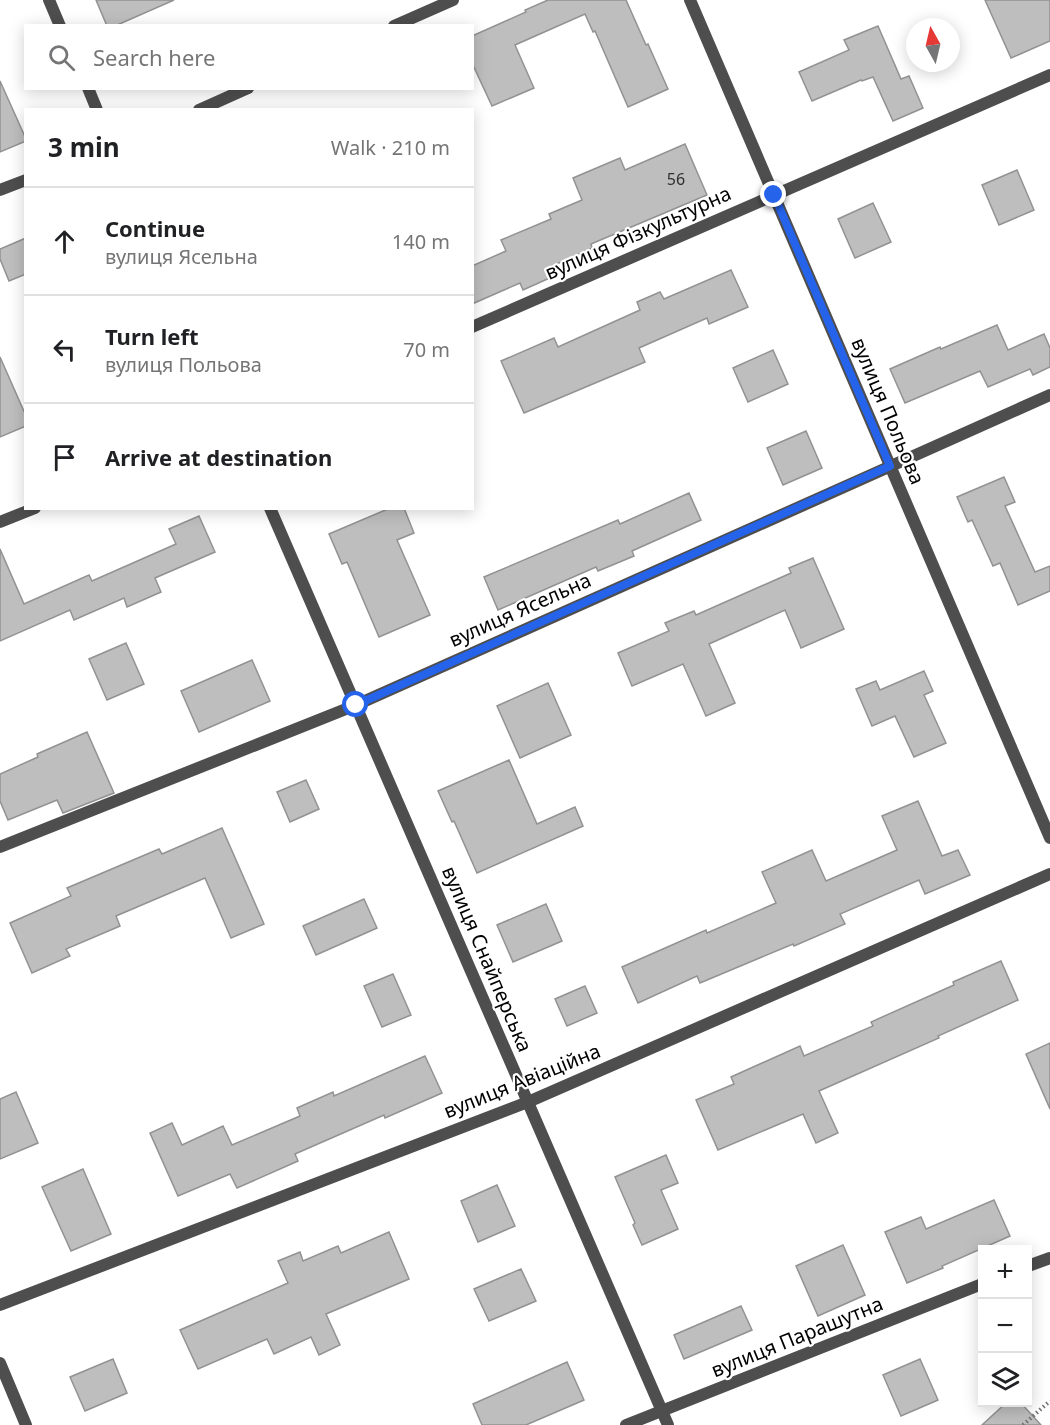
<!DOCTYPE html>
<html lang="en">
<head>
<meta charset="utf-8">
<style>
  body { margin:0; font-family:"Noto Sans",sans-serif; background:#f6f6f6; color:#202124 }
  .controls { position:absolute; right:18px; bottom:18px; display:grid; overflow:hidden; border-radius:0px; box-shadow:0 3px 15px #0003 }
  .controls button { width:54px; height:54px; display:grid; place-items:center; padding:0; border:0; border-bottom:2px solid #e0e0e0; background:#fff; color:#202124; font:30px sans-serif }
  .compass { position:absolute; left:906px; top:18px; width:54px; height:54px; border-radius:50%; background:#fff; box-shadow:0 3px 15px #0003; rotate:352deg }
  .stop { position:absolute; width:18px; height:18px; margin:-14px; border:4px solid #2563eb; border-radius:50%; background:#fff }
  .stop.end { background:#2563eb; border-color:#fff; box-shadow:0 2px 6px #0008 }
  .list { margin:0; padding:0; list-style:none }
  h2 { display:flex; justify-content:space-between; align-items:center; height:78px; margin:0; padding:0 24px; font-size:26px }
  h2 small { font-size:20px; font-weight:400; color:#757577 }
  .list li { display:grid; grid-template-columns:39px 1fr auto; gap:18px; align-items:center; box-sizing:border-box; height:108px; padding:0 24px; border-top:2px solid #e0e0e0 }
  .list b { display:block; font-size:22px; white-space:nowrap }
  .list p { margin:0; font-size:20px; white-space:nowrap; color:#757577 }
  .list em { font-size:20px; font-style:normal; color:#757577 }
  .icon { flex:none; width:33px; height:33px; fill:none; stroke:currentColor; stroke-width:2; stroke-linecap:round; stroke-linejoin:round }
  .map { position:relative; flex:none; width:1050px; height:1425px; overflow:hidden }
  .search { position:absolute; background:#fff; box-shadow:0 3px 15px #0003; left:24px; top:24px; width:450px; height:66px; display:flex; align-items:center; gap:15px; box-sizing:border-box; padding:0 21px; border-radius:0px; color:#757577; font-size:22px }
  .panel { position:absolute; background:#fff; box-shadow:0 3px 15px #0003; left:24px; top:108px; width:450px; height:402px; border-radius:0px }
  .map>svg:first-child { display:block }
</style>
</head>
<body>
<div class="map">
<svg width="1050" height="1425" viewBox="0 0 1050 1425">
  <rect width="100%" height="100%" fill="#fff"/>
  <g fill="#bebebe" stroke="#929292" stroke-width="1.5">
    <path d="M96 0H174L115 26H107Z"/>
    <path d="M548 0H626L646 45 648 44 668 89 628 107 595 31 593 32 585 14 515 45 534 88 492 106 472 63V36L526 12 525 10Z"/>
    <path d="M985 0H1050V41L1011 58Z"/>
    <path d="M878 26 901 79 909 76 923 108 893 121 873 77 862 81 861 80 812 101 799 72 849 50 844 40Z"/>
    <path d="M0 81 26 139V141L0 152Z"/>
    <path d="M685 144 707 195 591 244 592 248 550 267 554 276 523 290 520 283 472 304V266L506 251 501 240 551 219 549 214 582 200 573 178 620 158 625 170Z"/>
    <path d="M1017 170 1034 210 999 225 982 185Z"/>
    <path d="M873 203 891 242 855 258 838 219Z"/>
    <path d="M26 238V274L9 281 0 259V249Z"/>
    <path d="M731 270 748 307 709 324 707 318 639 348 645 362 524 413 501 361 554 338 558 347 640 310 637 302 660 292 664 299Z"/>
    <path d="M997 325 1008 350 1044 334 1050 348V367L1033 375 1030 369 988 387 980 371 905 403 890 369 940 347 941 349Z"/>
    <path d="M773 350 788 384 748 402 733 368Z"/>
    <path d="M0 357 26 416V426L0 437Z"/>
    <path d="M806 431 822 468 783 485 767 448Z"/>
    <path d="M1004 477 1015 502 1005 506 1035 572 1050 566V591L1018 605 1000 563 993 566 972 520 968 522 957 497Z"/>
    <path d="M689 493 701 520 632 551 634 556 598 571 596 567 498 610 484 577 618 520 620 524Z"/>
    <path d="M390 508H404L414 533 397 540 430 615 379 637 347 562 342 564 329 534Z"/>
    <path d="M199 516 215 552 155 578 161 592 127 607 124 598 74 620 70 610 0 641V549L24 604 89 575 92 581 176 544 169 529Z"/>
    <path d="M813 558 844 629 801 648 785 610 709 644 735 703 706 716 683 664 632 686 618 653 669 631 665 623 694 611 696 615 791 573 789 568Z"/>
    <path d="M126 643 144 684 107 700 89 659Z"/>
    <path d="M252 660 270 701 199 732 181 691Z"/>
    <path d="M924 671 933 691 924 695 946 743 914 757 895 716 872 726 856 689 876 681 880 690Z"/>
    <path d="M548 683 571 735 520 758 497 706Z"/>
    <path d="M87 732 114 793 63 813 57 800 8 820 0 801V774L38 757 37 754Z"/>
    <path d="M509 760 537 824 575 807 583 826 477 873 454 821 452 822 438 791Z"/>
    <path d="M306 780 319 809 290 822 277 792Z"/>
    <path d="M918 801 942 856 958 850 970 875 925 894 919 880 840 914 845 924 794 946 793 944 700 983 697 976 638 1003 622 967 706 930 707 933 776 903 762 872 812 850 826 881 897 850 882 816Z"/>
    <path d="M222 828 264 924 231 938 205 878 116 916 120 926 66 949 70 956 32 973 10 923 71 896 67 888 159 849 162 854Z"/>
    <path d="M364 899 377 928 316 955 303 926Z"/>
    <path d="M546 904 562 941 513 962 497 925Z"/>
    <path d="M1001 961 1018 1000 938 1036 939 1038 819 1091 838 1133 816 1143 803 1114 718 1150 696 1100 734 1084 731 1077 800 1046 804 1056 873 1026 871 1022 954 985 953 982Z"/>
    <path d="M393 974 411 1015 382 1027 364 986Z"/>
    <path d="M585 986 597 1013 567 1026 555 999Z"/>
    <path d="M1050 1043V1109L1026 1054Z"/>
    <path d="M425 1056 442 1093 385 1118 384 1115 295 1154 298 1161 237 1188 230 1174 178 1196 150 1133 172 1123 182 1145 223 1126 232 1145 300 1116 297 1108 333 1092 334 1096Z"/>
    <path d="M16 1092 38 1143 0 1159V1099Z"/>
    <path d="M666 1155 678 1183 661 1190 678 1229 642 1245 633 1225 635 1223 615 1177Z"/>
    <path d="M83 1169 111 1234 71 1251 42 1187Z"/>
    <path d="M497 1185 515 1226 478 1242 461 1201Z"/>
    <path d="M994 1200 1010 1236 942 1266 943 1268 907 1283 885 1232 921 1217 926 1229Z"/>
    <path d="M389 1232 409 1279 326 1314 340 1345 319 1355 311 1337 274 1354 267 1339 198 1369 180 1330 288 1283 278 1261 300 1252 303 1261 338 1246 341 1253Z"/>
    <path d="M843 1245 865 1295 818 1316 796 1266Z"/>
    <path d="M521 1269 536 1301 489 1321 474 1289Z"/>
    <path d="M741 1306 752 1330 684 1359 674 1335Z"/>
    <path d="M113 1359 127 1393 85 1411 70 1377Z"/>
    <path d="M920 1359 938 1400 901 1416 883 1375Z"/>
    <path d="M567 1362 584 1400 526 1425H482L473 1404Z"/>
    <path d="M1007 1402H1020L1041 1425H982Z"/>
  </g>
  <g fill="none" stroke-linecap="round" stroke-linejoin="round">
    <path stroke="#707070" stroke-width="4" stroke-dasharray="1.5 3" stroke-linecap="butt" d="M1023 1425 1050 1401"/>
    <g stroke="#4e4e4e" stroke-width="12">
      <path d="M49 0 60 26"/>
      <path d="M690 0 1050 838"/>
      <path d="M394 26 453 0"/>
      <path d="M88 88 97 110"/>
      <path d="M199 110 248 88"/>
      <path d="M0 190 26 180"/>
      <path d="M472 327 1050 75"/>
      <path d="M270 508 668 1425"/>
      <path d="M0 522 35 508"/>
      <path d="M0 847 356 705 1050 395"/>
      <path d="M1028 1266 1050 1258"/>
      <path d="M0 1305 528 1102 1050 874"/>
      <path d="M0 1363 26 1425"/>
      <path d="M626 1425 982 1284"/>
    </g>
  </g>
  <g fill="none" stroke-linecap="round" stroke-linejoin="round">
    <path stroke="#2563eb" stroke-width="8" d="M356 705 890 466 774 195"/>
  </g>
  <g text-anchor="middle" stroke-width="4.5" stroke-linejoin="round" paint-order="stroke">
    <g font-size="16" fill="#303030">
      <text x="676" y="185">56</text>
    </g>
    <g font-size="20" fill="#000" stroke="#fff">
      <text transform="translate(638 233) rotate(-24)" y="7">вулиця Фізкультурна</text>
      <text transform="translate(888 411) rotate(67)" y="7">вулиця Польова</text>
      <text transform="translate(520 610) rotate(-24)" y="7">вулиця Ясельна</text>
      <text transform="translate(487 959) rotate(67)" y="7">вулиця Снайперська</text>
      <text transform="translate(522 1081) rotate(-22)" y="7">вулиця Авіаційна</text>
      <text transform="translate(797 1337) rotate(-22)" y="7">вулиця Парашутна</text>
    </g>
  </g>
</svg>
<div class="controls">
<button>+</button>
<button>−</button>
<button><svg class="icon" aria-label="layers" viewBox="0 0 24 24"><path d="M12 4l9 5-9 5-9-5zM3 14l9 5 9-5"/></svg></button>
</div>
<svg class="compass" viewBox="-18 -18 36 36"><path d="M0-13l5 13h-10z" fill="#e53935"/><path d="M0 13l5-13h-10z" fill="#757577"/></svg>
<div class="stop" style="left:356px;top:705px"></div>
<div class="stop end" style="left:774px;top:195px"></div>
<div class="search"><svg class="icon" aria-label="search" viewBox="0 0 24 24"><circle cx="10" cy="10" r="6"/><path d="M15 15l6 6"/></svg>Search here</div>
<section class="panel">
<h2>3 min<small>Walk · 210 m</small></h2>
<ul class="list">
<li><svg class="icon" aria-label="ahead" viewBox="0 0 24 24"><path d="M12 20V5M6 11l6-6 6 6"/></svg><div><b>Continue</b><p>вулиця Ясельна</p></div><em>140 m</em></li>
<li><svg class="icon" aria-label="left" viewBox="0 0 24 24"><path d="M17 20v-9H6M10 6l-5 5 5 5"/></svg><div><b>Turn left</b><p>вулиця Польова</p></div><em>70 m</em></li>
<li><svg class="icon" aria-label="arrive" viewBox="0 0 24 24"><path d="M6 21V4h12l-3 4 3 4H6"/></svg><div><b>Arrive at destination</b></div></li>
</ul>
</section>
</div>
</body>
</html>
